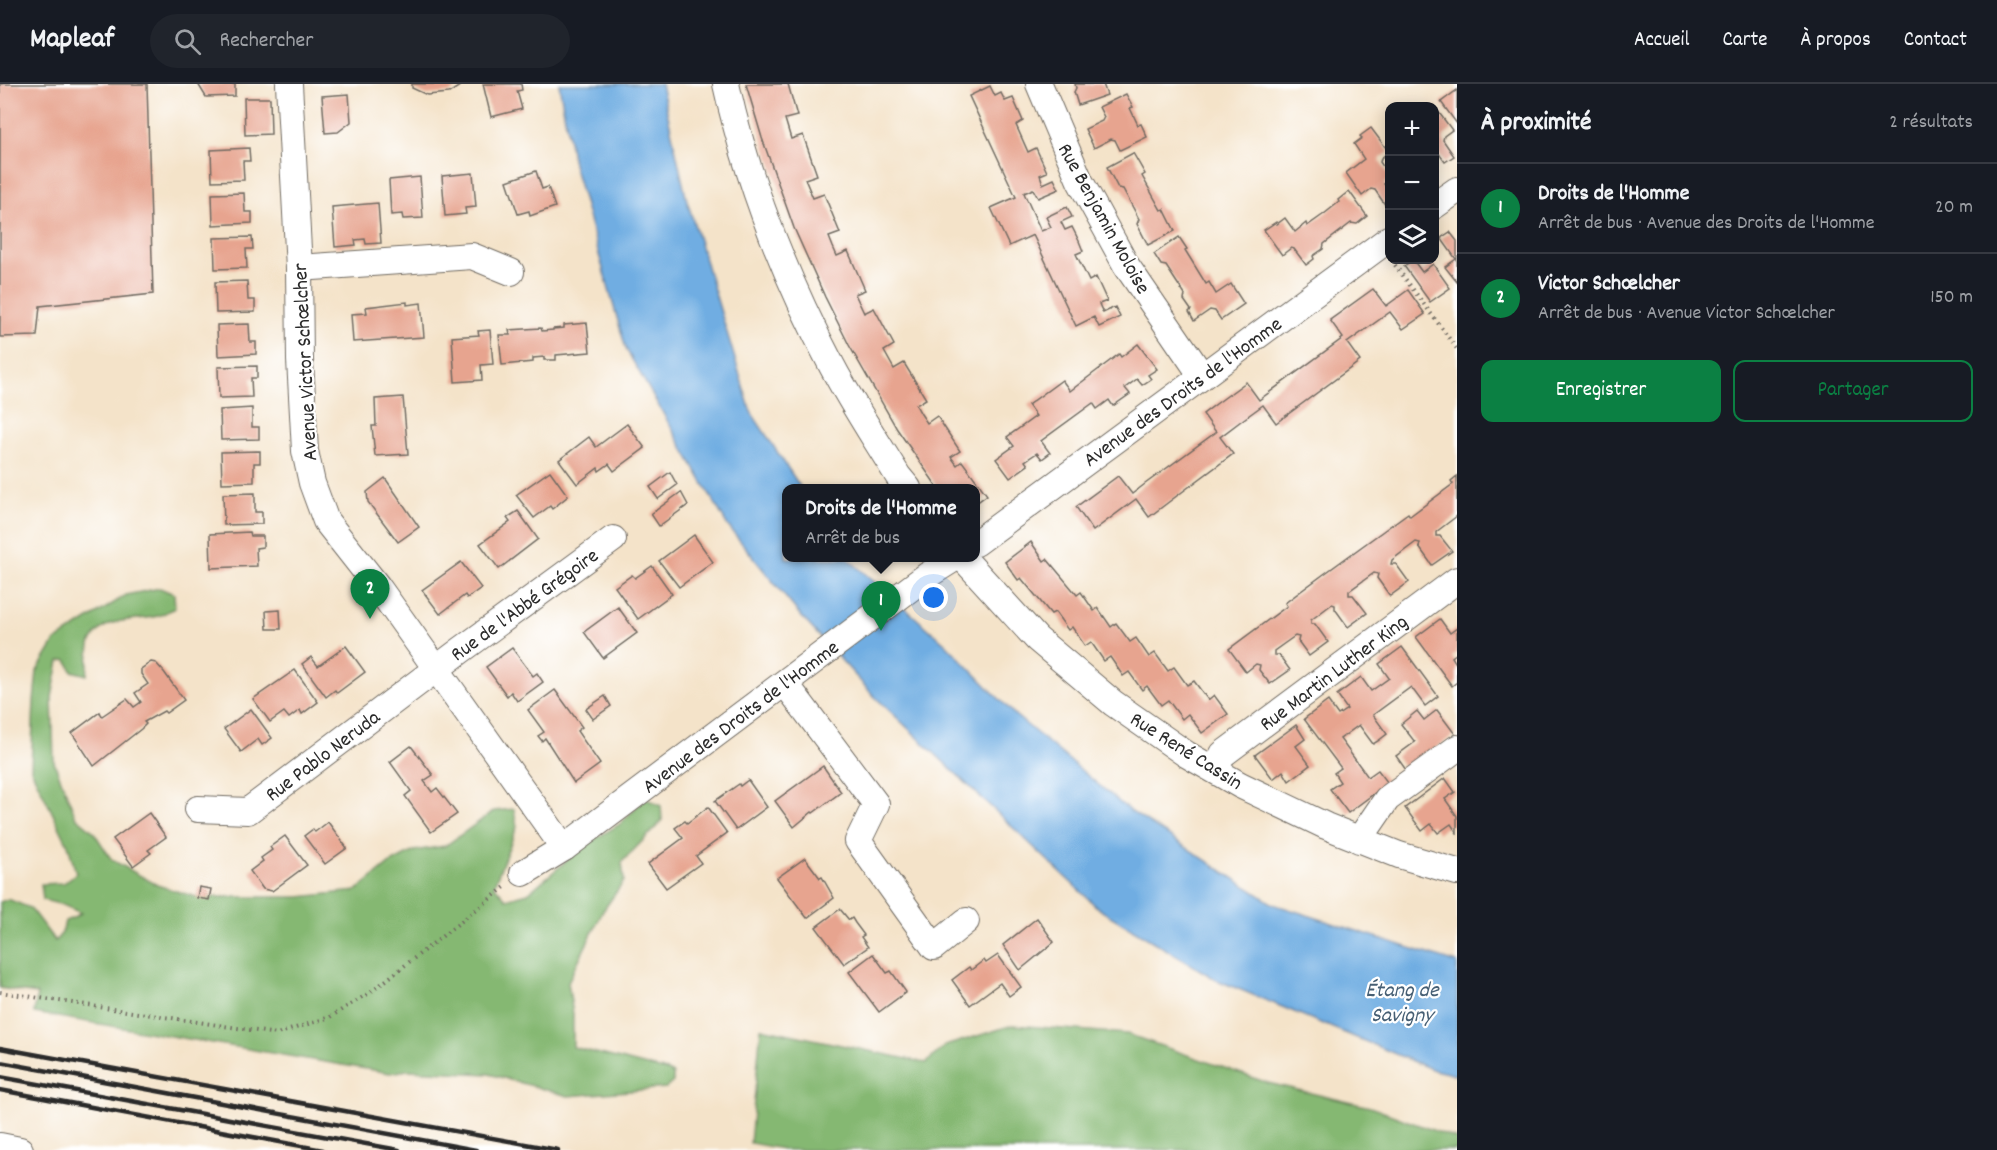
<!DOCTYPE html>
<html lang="fr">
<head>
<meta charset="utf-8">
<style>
  body { margin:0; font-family:Dekko,sans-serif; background:#20242c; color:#f1f3f6 }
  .controls { position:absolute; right:18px; top:18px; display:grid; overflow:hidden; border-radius:12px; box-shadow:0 3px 15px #0003 }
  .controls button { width:54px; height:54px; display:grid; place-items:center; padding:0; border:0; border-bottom:2px solid #363941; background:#171b24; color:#f1f3f6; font:30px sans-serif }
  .you { position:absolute; left:934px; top:514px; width:21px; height:21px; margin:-15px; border:4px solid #fff; border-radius:50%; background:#1a73e8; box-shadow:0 0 0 9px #1a73e833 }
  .badge { display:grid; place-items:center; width:39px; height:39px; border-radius:50%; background:#0b8043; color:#fff; font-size:20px; font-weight:700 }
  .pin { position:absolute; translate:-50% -50px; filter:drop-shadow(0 2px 3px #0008) }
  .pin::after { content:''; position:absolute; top:32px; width:21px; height:18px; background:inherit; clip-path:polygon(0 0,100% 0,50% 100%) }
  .popup { position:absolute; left:782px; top:400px; width:198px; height:78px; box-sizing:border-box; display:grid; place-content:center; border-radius:12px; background:#171b24; filter:drop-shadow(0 2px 4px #0005); font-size:20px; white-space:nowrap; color:#9ea1a6 }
  .popup b { font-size:22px; color:#f1f3f6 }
  .popup::after { content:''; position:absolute; left:50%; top:100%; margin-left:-12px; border:12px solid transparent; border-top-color:#171b24 }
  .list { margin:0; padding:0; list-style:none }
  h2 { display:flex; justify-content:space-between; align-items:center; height:78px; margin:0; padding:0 24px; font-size:26px }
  h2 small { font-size:20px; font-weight:400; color:#9ea1a6 }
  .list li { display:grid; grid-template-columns:39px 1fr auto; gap:18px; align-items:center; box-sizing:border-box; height:90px; padding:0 24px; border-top:2px solid #363941 }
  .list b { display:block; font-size:22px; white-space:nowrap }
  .list p { margin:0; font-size:20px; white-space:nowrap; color:#9ea1a6 }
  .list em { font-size:20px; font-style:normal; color:#9ea1a6 }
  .actions { display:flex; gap:12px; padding:18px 24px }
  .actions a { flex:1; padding:14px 0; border:2px solid #0b8043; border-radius:12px; text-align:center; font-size:21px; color:#0b8043 }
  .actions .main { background:#0b8043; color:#fff }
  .icon { flex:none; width:33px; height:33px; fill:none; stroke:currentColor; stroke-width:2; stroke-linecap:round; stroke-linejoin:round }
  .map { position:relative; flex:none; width:1457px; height:1066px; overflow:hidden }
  header { display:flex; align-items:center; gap:36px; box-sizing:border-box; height:84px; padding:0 30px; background:#171b24; border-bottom:2px solid #363941 }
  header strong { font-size:28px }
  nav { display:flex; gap:33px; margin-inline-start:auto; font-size:21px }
  .search { width:420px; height:54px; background:#20242c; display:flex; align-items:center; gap:15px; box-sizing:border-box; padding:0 21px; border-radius:33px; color:#9ea1a6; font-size:22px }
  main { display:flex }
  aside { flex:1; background:#171b24 }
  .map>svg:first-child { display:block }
</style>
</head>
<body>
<header>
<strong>Mapleaf</strong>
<div class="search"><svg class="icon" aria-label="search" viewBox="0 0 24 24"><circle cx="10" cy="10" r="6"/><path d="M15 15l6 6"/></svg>Rechercher</div>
<nav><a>Accueil</a><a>Carte</a><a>À propos</a><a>Contact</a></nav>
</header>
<main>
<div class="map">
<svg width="1457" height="1066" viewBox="0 0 1457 1066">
  <rect width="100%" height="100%" fill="#fff"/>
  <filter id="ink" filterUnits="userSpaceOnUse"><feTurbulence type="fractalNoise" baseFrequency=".0167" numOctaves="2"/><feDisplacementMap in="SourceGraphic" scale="12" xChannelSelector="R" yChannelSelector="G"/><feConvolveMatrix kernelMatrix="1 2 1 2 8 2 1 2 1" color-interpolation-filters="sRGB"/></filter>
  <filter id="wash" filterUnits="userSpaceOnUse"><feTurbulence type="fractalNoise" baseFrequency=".008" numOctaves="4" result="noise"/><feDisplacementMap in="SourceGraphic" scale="24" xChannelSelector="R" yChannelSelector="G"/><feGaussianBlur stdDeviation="1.35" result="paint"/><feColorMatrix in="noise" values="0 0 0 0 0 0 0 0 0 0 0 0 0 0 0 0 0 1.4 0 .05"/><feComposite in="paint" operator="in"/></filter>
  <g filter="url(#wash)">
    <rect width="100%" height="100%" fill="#f4e3c9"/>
    <g fill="#85b872" stroke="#58724e" stroke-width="1.5">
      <path d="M160 504 174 510 175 524C169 526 164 530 158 532 134 538 104 531 91 558 89 562 88 583 87 591L72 587 67 576 59 577 52 613 54 678 76 733 93 747 112 776 157 801 196 813H299L356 807 389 780 414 767 445 762 494 727 514 725 517 743 494 801 506 815 528 809 588 759 620 740 645 714 661 722 662 737 622 778 624 797 603 827 568 898 573 930V963L667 987 673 990V998L666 1004 568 1012 489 990 408 986 390 989 34 929 37 910 0 904V818L8 815 30 824 55 857 62 849 65 837 73 834 81 829 63 821 43 816 41 800 64 799 76 789 68 761 31 685 34 617 37 587 55 557 126 511Z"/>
      <path d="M1013 941 1127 950 1268 999 1370 1023 1457 1055V1066H788L750 1059 761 944 926 979 945 962Z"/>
    </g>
    <path fill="#6fade2" stroke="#4d6c86" stroke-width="1.5" d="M559 0H661L686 113 751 328 801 404H786V474H847L946 560 1015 631 1130 727 1273 820 1457 879V991L1434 986 1217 896 1100 826 873 611 800 531 728 442 626 265 573 80Z"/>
    <g id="blocks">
      <g fill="#e7a48f">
        <path d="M0 0H147L153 210 40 222 37 252 0 253Z"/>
        <path d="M198 0H235V12L206 13Z"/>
        <path d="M412 0H463L449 9 427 11 412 4Z"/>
        <path d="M483 0H521L522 6 517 7 522 25 491 33Z"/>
        <path d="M746 0H788L797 32 785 35 791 55 803 51 817 91 805 95 813 114 824 110 840 149 829 153 833 163 837 172 848 167 865 206 855 210 864 229 874 224 894 261 884 267 894 285 904 279 926 315 916 321 921 330 927 339 937 332 960 367 951 373 957 381 962 377 987 411 976 419V404H938L897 345 849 261 825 213 794 144 762 54Z"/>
        <path d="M1075 0H1103L1107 11 1078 21 1074 8 1076 4Z"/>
        <path d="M990 2 995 12 1001 9 1005 17 1013 14 1023 37 1016 41 1028 68 1036 64 1047 88 1040 91 1043 100 1054 95 1059 105 1038 114 1033 105 1024 109 1041 147 1051 143 1046 133 1067 123 1072 133 1061 138 1065 146 1072 143 1079 157 1083 167 1076 170 1089 197 1096 193 1107 217 1099 220 1103 229 1115 223 1120 233 1099 243 1094 233 1076 242 1033 151 1009 162 991 124 1016 113 969 12Z"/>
        <path d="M1457 6V40L1441 18Z"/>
        <path d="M349 10 351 38 338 48 325 49 322 12Z"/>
        <path d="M1126 10 1133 23 1130 24 1138 41 1141 40 1147 53 1120 66 1115 56 1111 55 1094 64 1085 45 1102 37 1104 33 1099 23Z"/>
        <path d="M244 14H270L271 50 245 51Z"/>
        <path d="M1434 22 1452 46 1444 52 1443 56 1454 72 1445 78 1434 63Z"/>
        <path d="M1371 44 1389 68 1381 74 1380 78 1389 91V96L1384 100 1389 107V119L1386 122 1375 106 1371 105 1362 112 1346 89 1364 75 1354 60 1362 54 1360 52Z"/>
        <path d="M249 64 250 77H243L244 96 212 97 211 66Z"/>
        <path d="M1133 69 1145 90 1142 92 1161 126 1164 125 1175 147 1148 161 1137 140 1139 135 1123 105 1118 104 1107 83Z"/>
        <path d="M536 87 542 105 548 103 555 123 530 132 529 127 518 130 507 97Z"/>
        <path d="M473 89 476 123 465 124 466 130 445 132 442 92Z"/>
        <path d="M420 93 423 134 403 135 402 130 391 131 389 96Z"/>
        <path d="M1349 107 1367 132 1357 140 1351 139 1324 160 1323 165 1313 172 1314 175 1306 181 1294 165 1291 164 1282 171 1264 146 1276 138 1277 140 1285 134 1295 148 1306 139 1307 142 1324 130 1339 118 1338 116Z"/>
        <path d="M244 109 245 128H252V139L213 141 212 110Z"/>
        <path d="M378 119 381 159 366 160 365 155 355 156 356 161 335 163 332 123Z"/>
        <path d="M1450 148 1457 157V198L1445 183 1456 175 1441 154Z"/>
        <path d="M252 153 253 165H246L247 184 215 185 214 154Z"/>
        <path d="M1179 153 1187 165 1185 166 1206 200 1209 198 1216 210 1231 200 1244 220 1221 236 1215 227 1210 226 1194 237 1189 228 1191 226 1184 216 1185 211 1166 182 1161 181 1154 170Z"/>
        <path d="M1413 176 1422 188 1433 180 1450 204 1430 218 1404 182Z"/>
        <path d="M247 197 248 216H255V228L216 229 215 198Z"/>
        <path d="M1373 205 1386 222 1408 206 1425 230 1403 245 1390 228 1347 259 1360 277 1276 339 1263 321 1241 337 1220 353 1233 370 1170 417 1149 433 1136 415 1093 447 1076 423 1118 392 1132 410 1145 400 1216 348 1203 330 1216 320 1246 298 1259 316 1343 254 1330 236Z"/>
        <path d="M407 218V221L421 219 424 253 353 258 351 230 367 229 366 223Z"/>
        <path d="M587 239 590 268 556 271V276H544V273L533 274V278L502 281 499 251H510L509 246 541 244 542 247 553 246V245L564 244V241Z"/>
        <path d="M249 240 250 258H256V270L218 272 217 241Z"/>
        <path d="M490 246 493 280 481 281 482 296 455 298 452 253 479 251 478 247Z"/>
        <path d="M1138 260 1157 285 1148 291 1151 295 1142 301 1137 295 1125 304 1130 310 1113 322 1109 316 1097 325 1093 319 1041 357 1050 369 1042 375 1037 369 1025 377 1028 381 1010 394 996 375 1014 362 1007 353 1036 332 1028 321 1062 296 1070 307 1119 270 1121 273Z"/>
        <path d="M257 282V294H251L252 313 219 314 218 283Z"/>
        <path d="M403 313 408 370 375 372 372 342H376L375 315Z"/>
        <path d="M252 324V343H259V355L221 356 220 326Z"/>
        <path d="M627 340 645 364 614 387 609 380 599 387 598 384 577 400 559 376 589 353 596 363Z"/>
        <path d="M260 367V379H254V398L222 399 221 368Z"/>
        <path d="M550 387 568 412 552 425 550 422 534 434 516 411Z"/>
        <path d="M670 388 677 401 658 415 650 403Z"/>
        <path d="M1457 392V432L1436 448V452H1440L1452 467 1432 481 1419 463 1420 459 1416 458 1392 476 1391 480H1396L1409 498 1390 512 1377 494 1378 490 1374 489 1349 507V511H1353L1367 529 1348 543 1335 525V521L1332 520 1311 536V540H1315L1328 558 1309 572 1298 557 1299 553 1295 552 1285 559 1274 567V571H1279L1290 586 1270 600 1259 586 1260 581 1256 580 1246 588 1229 565 1287 522 1285 519 1324 490 1408 429 1410 432 1453 400 1451 397Z"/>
        <path d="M385 394 419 443 398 458 368 418 367 408Z"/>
        <path d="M681 408 688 421 659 442 651 430Z"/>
        <path d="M255 409V428H262V440L224 441 223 410Z"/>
        <path d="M518 427 538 455 499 485 480 460 510 438 507 434Z"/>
        <path d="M250 448 251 452H263V463L256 464 257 482 211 484 210 450Z"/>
        <path d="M694 451 713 478 679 503 659 477Z"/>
        <path d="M1031 458 1044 477 1047 475 1077 511 1081 508 1094 527 1098 524 1111 543 1116 539 1130 558 1136 554 1149 573 1155 569 1168 587 1174 583 1187 601 1194 597 1208 616 1214 611 1228 630 1202 649 1188 630 1182 635 1168 616 1161 621 1147 602 1142 606 1129 588 1123 592 1110 573 1104 577 1091 558 1085 562 1072 543 1068 546 1055 528 1051 530 1021 494 1018 496 1005 478Z"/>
        <path d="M461 478 481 504 467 514 465 511 440 530 422 506Z"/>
        <path d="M652 482 672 510 638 535 615 503 632 491 635 494Z"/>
        <path d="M618 523 637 549 603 574 584 548Z"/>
        <path d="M280 526 281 545H267L266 527Z"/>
        <path d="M1440 535 1450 549 1457 544V569L1452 573 1457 581V598L1452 602 1416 553Z"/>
        <path d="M346 562 365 588 337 609 335 606 326 613 302 580 311 573 318 582Z"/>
        <path d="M1402 563 1438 612 1425 622 1411 603 1373 631 1387 650 1378 657 1373 660 1359 641 1340 655 1368 693 1378 686 1388 699 1348 729 1330 705 1340 698 1334 689 1341 684 1304 635 1328 617 1338 631 1347 625 1337 611 1361 593 1371 607 1389 594 1379 580Z"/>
        <path d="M512 564 533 592 537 589 543 598 517 617 511 608 507 612 486 583Z"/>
        <path d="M151 578 156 579 164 588 184 616 166 629 164 627 144 638 146 640 141 645 94 682 72 649 100 628 102 632 127 615 134 623 141 618 135 609 148 600 141 590V585Z"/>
        <path d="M295 586 318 618 302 630 300 626 289 634 284 628 270 638 253 615Z"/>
        <path d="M555 606 582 643 577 647 600 680 574 699 545 654 542 657 538 652 544 648 528 626Z"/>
        <path d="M605 612 611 622 593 635 586 625Z"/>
        <path d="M251 625 272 654 262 661 258 655 241 668 224 645Z"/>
        <path d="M1437 626 1455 650 1406 686 1396 672 1415 658 1401 640 1417 627 1424 636Z"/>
        <path d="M1296 641 1305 655 1296 662 1310 681 1289 697 1283 687 1273 695 1255 671Z"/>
        <path d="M411 662 433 691 424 697 432 708 437 704 457 730 431 748 405 712 411 707 390 678Z"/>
        <path d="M823 682 841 708 813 729 812 728 794 743 775 717Z"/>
        <path d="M1445 694 1455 708 1445 715 1457 732V749L1451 740 1438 749 1431 740 1422 747 1405 724Z"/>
        <path d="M748 696 767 723 736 746 715 717 739 700 740 702Z"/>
        <path d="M708 723 727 749 696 772 701 779 666 804 648 780 683 754 675 744 685 737 687 739Z"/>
        <path d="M149 729 166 753 148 766 151 769 133 782 113 755Z"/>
        <path d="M328 738 347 764 325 780 304 752 313 745 315 748Z"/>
        <path d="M285 752 307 781 272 807 263 805 250 787 263 777 261 774 272 766 270 763Z"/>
        <path d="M805 774 820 794 822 793 834 814 807 834 777 794Z"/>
        <path d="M199 803 211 805 209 816 197 814Z"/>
        <path d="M840 825 849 836 852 834 855 839 864 851 861 853 868 863 844 880 816 843Z"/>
        <path d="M1037 834 1054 858 1020 886 1003 861Z"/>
        <path d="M873 870 887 889 891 887 906 908 879 928 849 888Z"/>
        <path d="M998 871 1021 903 1009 912 1000 899 970 921 952 896 969 883 971 886 984 876 986 879Z"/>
      </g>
    </g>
  </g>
  <g filter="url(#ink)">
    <use href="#blocks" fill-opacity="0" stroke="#716b62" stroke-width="1.5"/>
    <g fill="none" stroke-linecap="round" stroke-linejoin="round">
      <defs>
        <g id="minor">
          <path d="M289 0 299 184 300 276 305 367 312 399 326 437 378 503 564 764"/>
          <path d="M726 0C748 100 784 191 832 282 852 320 876 356 898 392L908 404"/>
          <path d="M1039 0 1080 97 1126 181 1202 292"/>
          <path d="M1434 122 1457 106"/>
          <path d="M299 184 472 172 511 188"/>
          <path d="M976 459 1390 154"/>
          <path d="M963 474 1037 555 1113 619 1186 670 1240 701 1326 742 1399 771 1457 788"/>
          <path d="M785 599 876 720 858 757 934 863 966 837"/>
          <path d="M1215 686 1223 670 1457 496"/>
          <path d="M198 725 248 727 460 567 613 455"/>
          <path d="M1359 756 1387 715 1457 664"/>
          <path d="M523 789 564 764 928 491 955 474"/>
          <path d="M0 1062 20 1066"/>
        </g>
      </defs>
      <use href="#minor" stroke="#716b62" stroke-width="28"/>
      <g stroke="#716b62" stroke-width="4" stroke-dasharray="1.5 4.5" stroke-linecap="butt">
        <path d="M1395 181 1457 265"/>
        <path d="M0 908 277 950 330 933 371 908 505 803"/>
      </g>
      <use href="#minor" stroke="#fff" stroke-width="26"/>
      <g stroke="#2b2b2b" stroke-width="4.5">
        <path d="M0 964 558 1066"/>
        <path d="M0 978 476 1066"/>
        <path d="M0 993 399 1066"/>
        <path d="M0 1006 323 1066"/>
      </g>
    </g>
  </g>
  <g text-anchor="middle" stroke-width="4.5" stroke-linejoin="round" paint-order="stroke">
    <g font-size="21" fill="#2b2b2b" stroke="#fff">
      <text transform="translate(1105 134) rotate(61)" y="7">Rue Benjamin Moloise</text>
      <text transform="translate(304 278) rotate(-93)" y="7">Avenue Victor Schœlcher</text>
      <text transform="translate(1182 307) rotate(-36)" y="7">Avenue des Droits de l'Homme</text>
      <text transform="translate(524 520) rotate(-36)" y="7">Rue de l'Abbé Grégoire</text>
      <text transform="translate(1333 588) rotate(-37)" y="7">Rue Martin Luther King</text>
      <text transform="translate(740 632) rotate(-37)" y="7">Avenue des Droits de l'Homme</text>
      <text transform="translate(1187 666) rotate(32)" y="7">Rue René Cassin</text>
      <text transform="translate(322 671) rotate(-37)" y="7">Rue Pablo Neruda</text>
    </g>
    <g font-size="22" font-style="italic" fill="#465f74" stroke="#fff">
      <text x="1402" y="912">Étang de<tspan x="1402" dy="25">Savigny</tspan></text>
    </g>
  </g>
</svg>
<div class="controls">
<button>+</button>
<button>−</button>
<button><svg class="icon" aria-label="layers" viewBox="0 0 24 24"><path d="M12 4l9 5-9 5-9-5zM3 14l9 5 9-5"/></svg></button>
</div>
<div class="you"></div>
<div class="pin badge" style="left:881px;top:547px">1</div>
<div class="popup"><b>Droits de l'Homme</b>Arrêt de bus</div>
<div class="pin badge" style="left:370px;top:535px">2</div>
</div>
<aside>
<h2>À proximité<small>2 résultats</small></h2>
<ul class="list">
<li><span class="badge">1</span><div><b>Droits de l'Homme</b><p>Arrêt de bus · Avenue des Droits de l'Homme</p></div><em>20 m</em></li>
<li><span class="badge">2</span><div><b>Victor Schœlcher</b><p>Arrêt de bus · Avenue Victor Schœlcher</p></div><em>150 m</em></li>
</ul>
<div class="actions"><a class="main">Enregistrer</a><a>Partager</a></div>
</aside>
</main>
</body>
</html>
